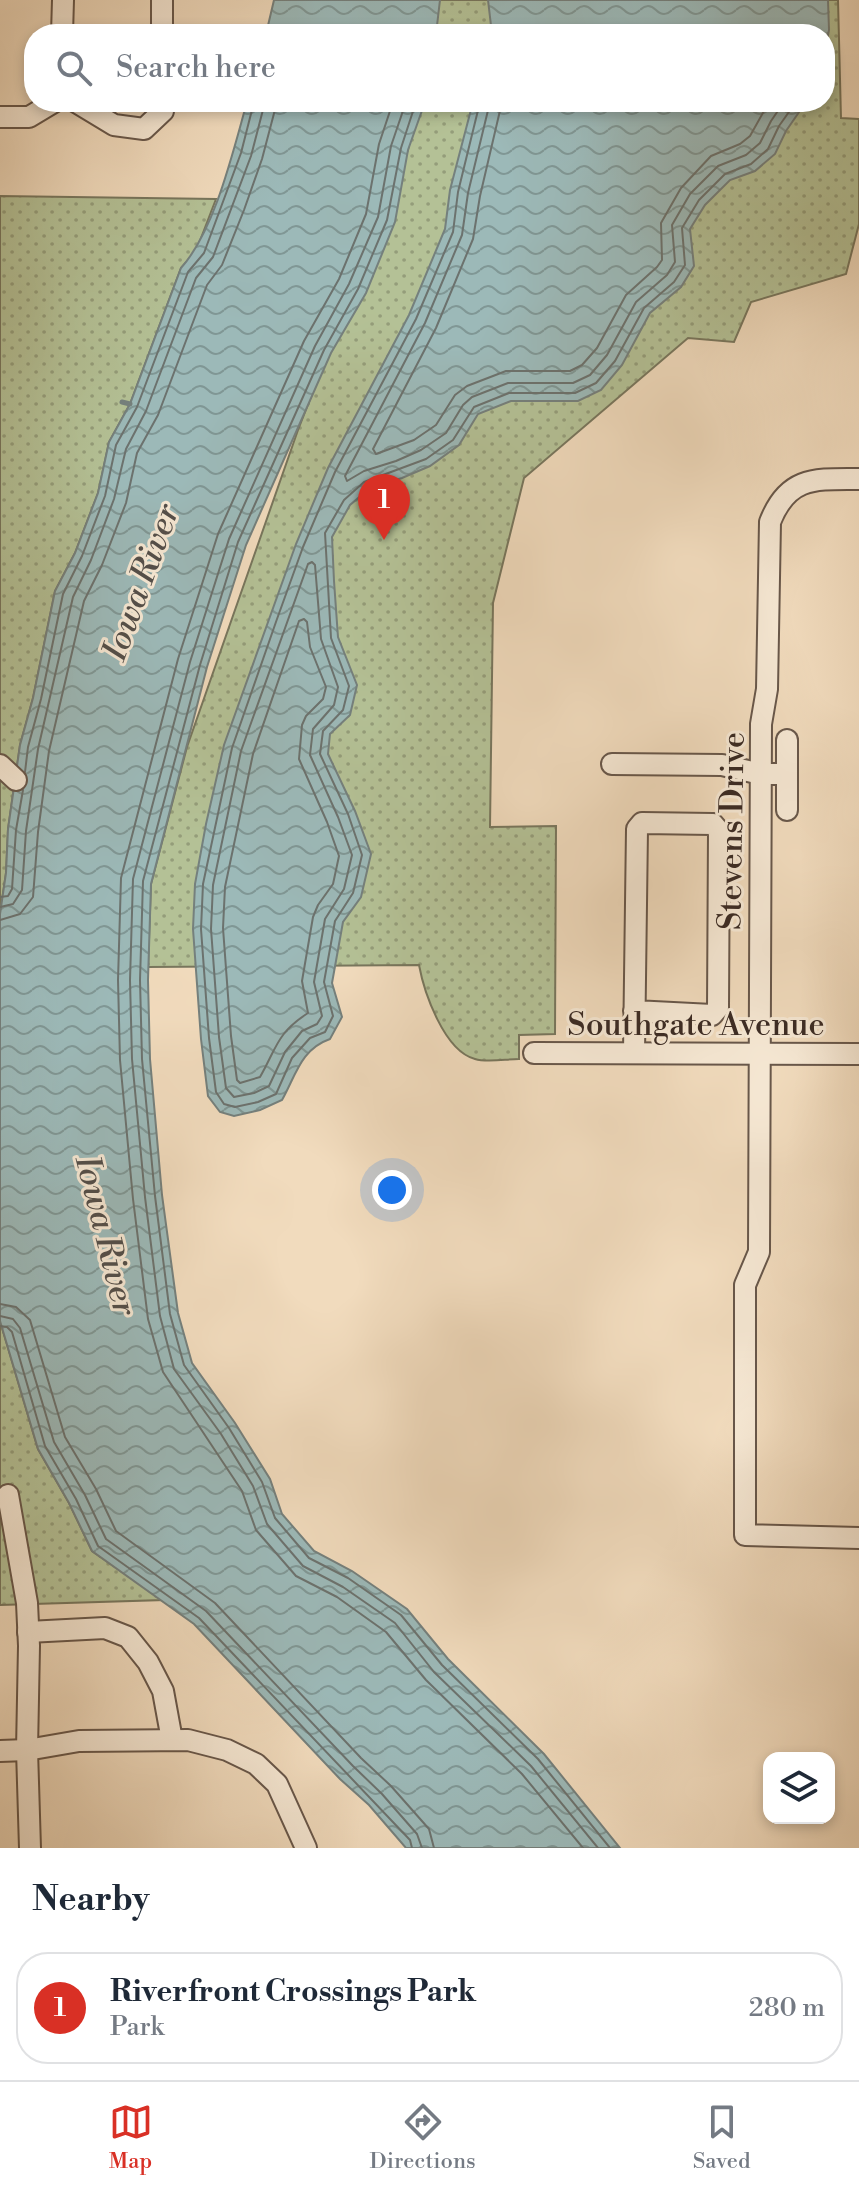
<!DOCTYPE html>
<html lang="en">
<head>
<meta charset="utf-8">
<style>
  body { margin:0; font-family:"Libre Bodoni",serif; background:#f2f2f3; color:#1f2937 }
  .controls { position:absolute; right:24px; bottom:24px; display:grid; overflow:hidden; border-radius:16px; box-shadow:0 4px 12px #0003 }
  .controls button { width:72px; height:72px; display:grid; place-items:center; padding:0; border:0; border-bottom:2px solid #e0e1e3; background:#fff; color:#1f2937; font:40px sans-serif }
  .you { position:absolute; left:392px; top:1190px; width:28px; height:28px; margin:-20px; border:6px solid #fff; border-radius:50%; background:#1a73e8; box-shadow:0 0 0 12px #1a73e833 }
  .badge { display:grid; place-items:center; width:52px; height:52px; border-radius:50%; background:#d93025; color:#fff; font-size:26px; font-weight:700 }
  .pin { position:absolute; translate:-50% -66px; filter:drop-shadow(0 2px 4px #0008) }
  .pin::after { content:''; position:absolute; top:42px; width:28px; height:24px; background:inherit; clip-path:polygon(0 0,100% 0,50% 100%) }
  .list { margin:0; padding:0; list-style:none }
  h2 { display:flex; justify-content:space-between; align-items:center; height:104px; margin:0; padding:0 32px; font-size:34px }
  h2 small { font-size:26px; font-weight:400; color:#747a83 }
  .list li { display:grid; grid-template-columns:52px 1fr auto; gap:24px; align-items:center; box-sizing:border-box; height:112px; margin:0 16px 16px; padding:0 16px; border:2px solid #e0e1e3; border-radius:32px }
  .list b { display:block; font-size:30px; white-space:nowrap }
  .list p { margin:0; font-size:26px; white-space:nowrap; color:#747a83 }
  .list em { font-size:26px; font-style:normal; color:#747a83 }
  .icon { flex:none; width:44px; height:44px; fill:none; stroke:currentColor; stroke-width:2; stroke-linecap:round; stroke-linejoin:round }
  .map { position:relative; flex:none; width:859px; height:1848px; overflow:hidden }
  .search { position:absolute; background:#fff; box-shadow:0 4px 12px #0003; left:24px; right:24px; top:24px; height:88px; display:flex; align-items:center; gap:20px; box-sizing:border-box; padding:0 28px; border-radius:32px; color:#747a83; font-size:30px }
  .sheet { height:232px; background:#fff }
  nav { display:flex; justify-content:space-around; align-items:center; box-sizing:border-box; height:112px; border-top:2px solid #e0e1e3; background:#fff; font-size:22px; color:#747a83 }
  nav a { display:grid; justify-items:center; gap:4px }
  nav .on { color:#d93025 }
  .map>svg:first-child { display:block }
</style>
</head>
<body>
<div class="map">
<svg width="859" height="1848" viewBox="0 0 859 1848">
  <defs>
    <pattern id="park-dots" width="8" height="8" patternUnits="userSpaceOnUse" patternTransform="scale(2)"><rect width="8" height="8" fill="#b4c196"/><path d="M2 2h.1M6 6h.1" fill="none" stroke="#949d7a" stroke-width="1.8" stroke-linecap="round"/></pattern>
    <pattern id="water-waves" width="16" height="10" patternUnits="userSpaceOnUse" patternTransform="scale(2)"><rect width="16" height="10" fill="#9cb9b8"/><path d="M0 5q4-4 8 0t8 0" fill="none" stroke="#809795"/></pattern>
  </defs>
  <rect width="100%" height="100%" fill="#f1dbbd"/>
  <filter id="stains"><feTurbulence type="fractalNoise" baseFrequency=".0025" numOctaves="4"/><feColorMatrix values="0 0 0 0 .2 0 0 0 0 .09 0 0 0 0 .02 0 0 0 .5 -.17"/></filter>
  <radialGradient id="worn" r=".72"><stop offset=".6" stop-color="#630" stop-opacity="0"/><stop offset="1" stop-color="#630" stop-opacity=".3"/></radialGradient>
  <g fill="url(#park-dots)" stroke="#78765d" stroke-width="2">
    <path d="M436 0H838L841 118 859 119V224L846 274 751 302 734 342 688 338 524 478 493 603 490 827 556 826 555 1034 519 1035V1059C506 1059 487 1063 475 1059 444 1051 424 992 419 965L148 967 151 884 187 747 298 430 408 150 417 102H825V34H430Z"/>
    <path d="M0 196 216 199 196 251 181 268 130 404 109 442 98 493 75 553 55 591 33 698 20 745 8 829 6 873 0 914Z"/>
    <path d="M0 1321 38 1449 69 1503 92 1551 163 1600 0 1605Z"/>
  </g>
  <g fill="url(#water-waves)" stroke="#75807d" stroke-width="2">
    <path d="M274 0H440L436 34H266Z"/>
    <path d="M488 0H828L829 30 825 52V34H492Z"/>
    <path d="M247 102H425L408 150 395 222 366 293 331 353 246 545 207 667 151 884 148 980 150 1059 162 1195 178 1313 192 1363 235 1423 270 1479 282 1514 314 1551 352 1571 407 1609 448 1659 544 1754 620 1848H406L369 1805 340 1779 194 1624 92 1551 69 1503 38 1449 0 1321V914L6 873 8 829 20 745 33 698 55 591 75 553 98 493 109 442 130 404 181 268C215 230 233 151 247 102Z"/>
    <path d="M473 102H806L786 131 775 154 755 171 730 180 705 205 690 229 694 266 681 287 650 313 622 365 601 390 578 401H511L478 414 459 445 430 466 402 478 370 488 350 505 332 537 334 581 338 637 357 685 350 715 330 734 328 754 355 811 371 854 361 897 343 922 332 983 342 1017 330 1039C301 1049 296 1075 282 1100L260 1110 234 1116 220 1112 208 1096 201 1039 193 929 195 884 206 824 224 745 296 544 328 468 409 315 445 229 450 190Z"/>
  </g>
  <g fill="none" stroke-linecap="round" stroke-linejoin="round">
    <g stroke="#6c726e" stroke-width="2">
      <path d="M393 102 379 144 366 214 339 279 304 341 218 534 178 659 121 878 118 980 120 1060 133 1199 148 1319 163 1372 242 1491 256 1530 296 1576 337 1597 386 1632 426 1680 522 1774 583 1848"/>
      <path d="M406 102 391 146 378 217 349 284 315 346 229 539 190 662 133 879 130 980 132 1059 145 1197 160 1316 174 1369 221 1434 253 1486 267 1524 303 1566 343 1587 395 1623 434 1672 531 1766 598 1848"/>
      <path d="M416 102 401 148 387 220 358 289 324 350 238 542 200 665 143 881 140 980 142 1059 155 1196 170 1314 184 1365 229 1428 262 1482 275 1518 309 1558 348 1578 401 1615 442 1665 538 1759 610 1848"/>
      <path d="M480 102 458 192 453 232 416 319 335 472 303 547 277 619 232 748 203 884 201 929 209 1038 216 1092 224 1104 235 1107 258 1102 276 1094 292 1058 310 1038 325 1032 333 1016 324 982 335 921 353 893 362 855 348 814 320 754 323 731 343 710 349 686 331 638 325 533 344 500 364 482 426 459 453 440 474 407 509 393H575L596 383 615 361 644 308 674 282 685 265 682 228 699 200 725 174 751 164 768 149 779 126 796 102"/>
      <path d="M490 102 468 193 462 235 425 323 345 476 347 481 364 471 396 461 421 450 446 433 463 405 472 397 508 383H573L590 375 607 355 636 302 667 275 675 262 672 225 690 194 718 166 746 155 760 143 771 121 784 102"/>
      <path d="M502 102 480 196 473 239 436 328 373 449 376 454 414 440 436 425 455 395 467 386 506 371H570L582 365 597 348 626 295 657 267 662 260 661 223 681 188 711 156 740 144 750 136 769 102"/>
      <path d="M312 562 315 565 321 639 338 687 334 705 313 729 310 755 338 817 352 855 344 889 325 919 314 982 322 1016 317 1024 302 1031 285 1052 269 1086 254 1093 234 1097 226 1088 219 1037 211 929 213 885 241 751 308 564Z"/>
      <path d="M304 619 307 622 310 647 326 687 323 699 306 716 302 725 299 759 327 822 339 856 333 884 318 905 313 917 302 981 308 1013C277 1033 277 1047 260 1077L240 1083 237 1080 231 1036 223 928 225 887 253 754 299 621Z"/>
      <path d="M25 772 28 747 41 699 63 594 82 556 105 496 116 445 137 407 188 272 204 253 241 153 254 102"/>
      <path d="M0 897 8 896 12 889 16 830 23 790"/>
      <path d="M0 907 13 904 22 890 26 831 38 749 73 597 91 560 114 499 126 449 146 411 196 278 213 257 251 156 265 102"/>
      <path d="M0 920 20 914 33 897 38 832 49 751 84 601 102 565 126 503 137 453 158 415 207 285 222 265 244 210 262 159 277 102"/>
      <path d="M0 1304 16 1307 30 1320 65 1437 96 1489 116 1531 215 1603 361 1758 391 1786 429 1829 434 1848"/>
      <path d="M0 1316 13 1319 20 1328 54 1442 85 1495 106 1539 206 1611 353 1766 382 1794 417 1834 422 1848"/>
      <path d="M0 1326 7 1327 12 1332 45 1446 76 1499 98 1546 199 1618 410 1840 412 1848"/>
    </g>
    <path stroke="#75807d" stroke-width="5" d="M122 402 130 404"/>
    <defs>
      <g id="minor">
        <path d="M162 0V34"/>
        <path d="M62 34 63 0"/>
        <path d="M76 102 114 125 144 129 163 111V102"/>
        <path d="M0 117H29L54 102"/>
        <path d="M859 479C815 479 788 476 770 522L767 689 761 724 759 1252 745 1285V1535L859 1538"/>
        <path d="M787 740V810"/>
        <path d="M612 764 722 765 761 774H787"/>
        <path d="M0 765 16 780"/>
        <path d="M534 1053 859 1054"/>
        <path d="M634 1053 637 829 642 823 713 824 719 831 718 1008 712 1015 634 1011"/>
        <path d="M8 1495 27 1603 29 1646 27 1750 30 1848"/>
        <path d="M28 1632 105 1628 128 1637 148 1662 163 1691 172 1740"/>
        <path d="M0 1751 27 1750 79 1741 188 1740 227 1750 256 1764 277 1784 306 1848"/>
      </g>
    </defs>
    <use href="#minor" stroke="#68574a" stroke-width="24"/>
    <use href="#minor" stroke="#f6e8d4" stroke-width="20"/>
  </g>
  <g text-anchor="middle" stroke-width="6" stroke-linejoin="round" paint-order="stroke">
    <g font-size="32" fill="#3b2b24" stroke="#f6e8d4">
      <text transform="translate(731 831) rotate(-89)" y="11">Stevens Drive</text>
      <text x="696" y="1035">Southgate Avenue</text>
    </g>
    <g font-size="34" font-style="italic" fill="#534e49" stroke="#f6e8d4">
      <text transform="translate(140 582) rotate(-70)" y="12">Iowa River</text>
      <text transform="translate(107 1235) rotate(76)" y="12">Iowa River</text>
    </g>
  </g>
  <rect width="100%" height="100%" filter="url(#stains)"/>
  <rect width="100%" height="100%" fill="url(#worn)"/>
</svg>
<div class="controls">
<button><svg class="icon" aria-label="layers" viewBox="0 0 24 24"><path d="M12 4l9 5-9 5-9-5zM3 14l9 5 9-5"/></svg></button>
</div>
<div class="you"></div>
<div class="pin badge" style="left:384px;top:540px">1</div>
<div class="search"><svg class="icon" aria-label="search" viewBox="0 0 24 24"><circle cx="10" cy="10" r="6"/><path d="M15 15l6 6"/></svg>Search here</div>
</div>
<section class="sheet">
<h2>Nearby<small></small></h2>
<ul class="list">
<li><span class="badge">1</span><div><b>Riverfront Crossings Park</b><p>Park</p></div><em>280 m</em></li>
</ul>
</section>
<nav>
<a class="on"><svg class="icon" aria-label="map" viewBox="0 0 24 24"><path d="M3 6l6-2 6 2 6-2v14l-6 2-6-2-6 2zM9 4v14M15 6v14"/></svg>Map</a>
<a><svg class="icon" aria-label="directions" viewBox="0 0 24 24"><path d="M12 3l9 9-9 9-9-9zM9 14v-3h6M13 9l2 2-2 2"/></svg>Directions</a>
<a><svg class="icon" aria-label="saved" viewBox="0 0 24 24"><path d="M7 4h10v16l-5-4-5 4z"/></svg>Saved</a>
</nav>
</body>
</html>
